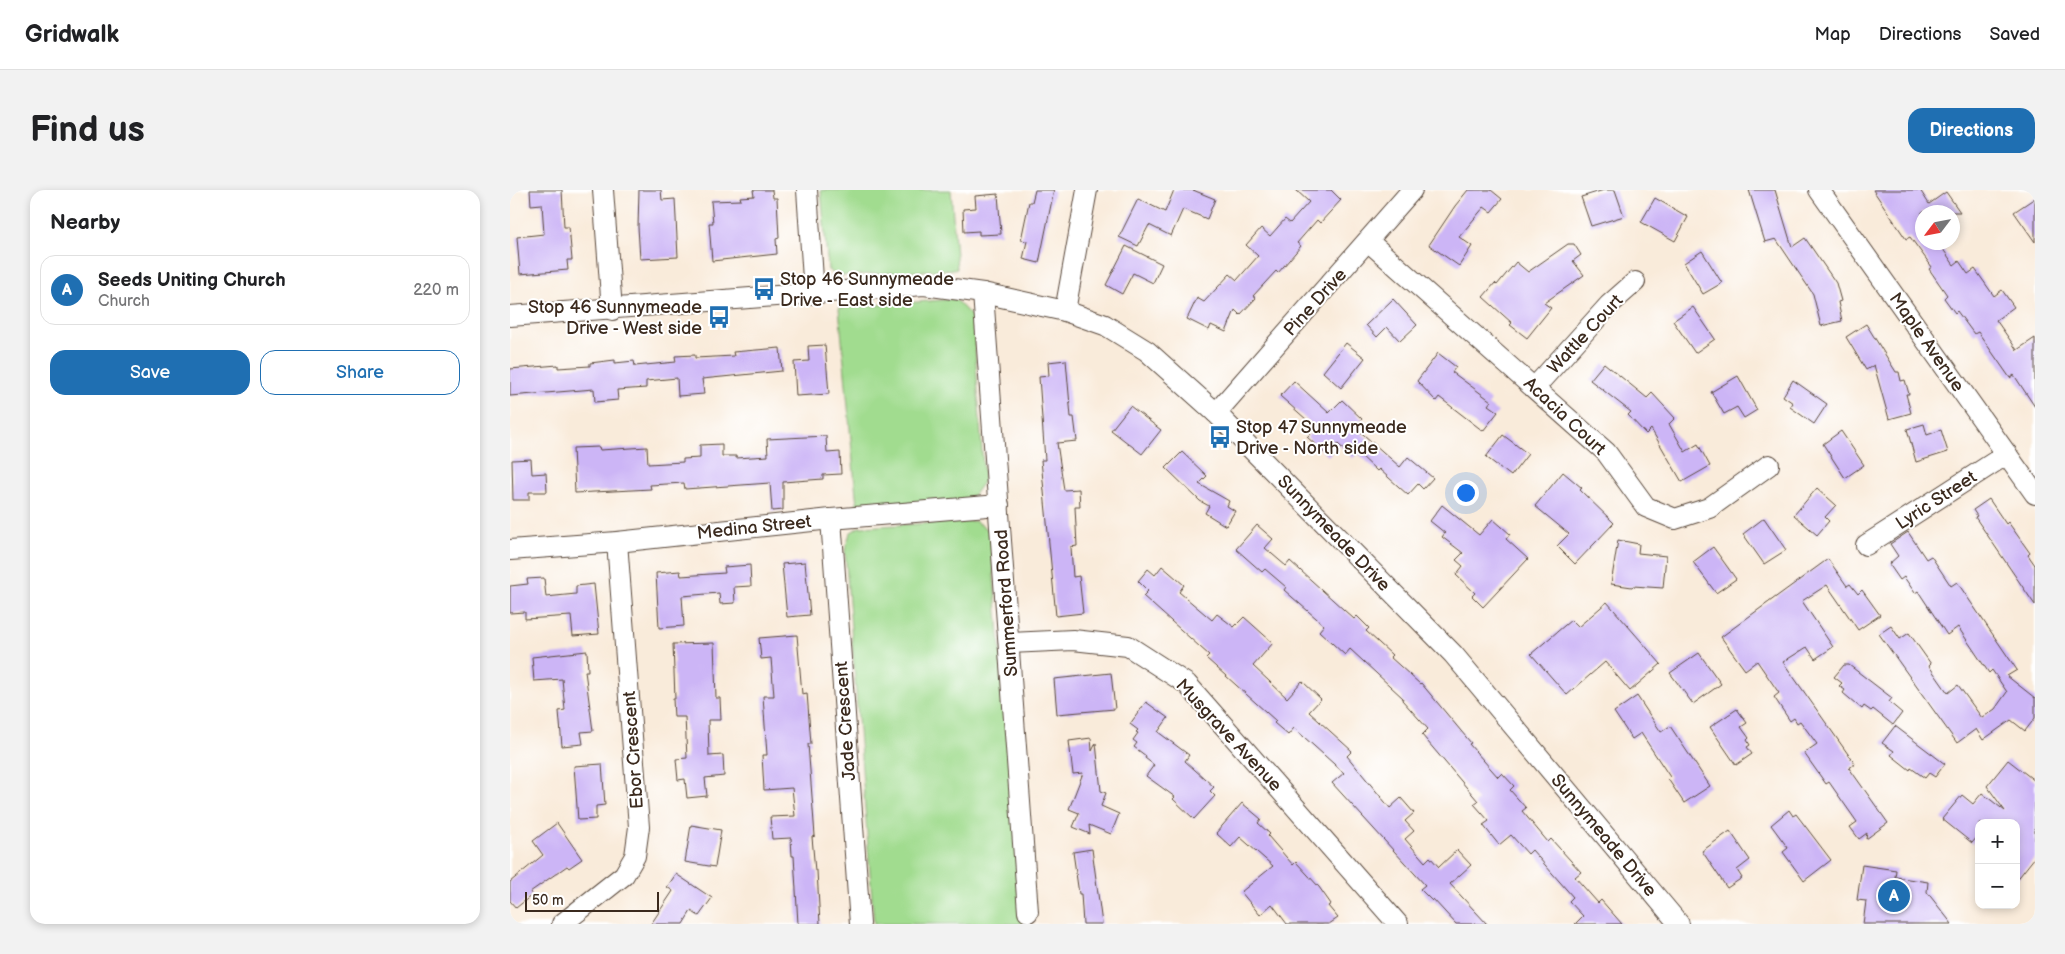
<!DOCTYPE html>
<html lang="en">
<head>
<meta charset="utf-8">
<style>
  body { margin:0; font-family:"Balsamiq Sans",sans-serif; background:#f2f2f2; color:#202124 }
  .controls { position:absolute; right:15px; bottom:15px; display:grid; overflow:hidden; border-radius:10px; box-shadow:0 2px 8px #0003 }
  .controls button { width:45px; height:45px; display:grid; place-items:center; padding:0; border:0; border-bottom:1px solid #e0e0e0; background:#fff; color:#202124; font:25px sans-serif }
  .compass { position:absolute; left:1405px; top:15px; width:45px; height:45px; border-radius:50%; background:#fff; box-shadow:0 2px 8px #0003; rotate:238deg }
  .scale { position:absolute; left:15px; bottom:12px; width:134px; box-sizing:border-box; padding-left:5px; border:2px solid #3b2a1e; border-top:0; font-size:14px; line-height:18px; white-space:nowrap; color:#3b2a1e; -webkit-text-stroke:4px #fff; paint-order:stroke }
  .you { position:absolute; left:955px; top:302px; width:18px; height:18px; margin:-12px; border:4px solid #fff; border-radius:50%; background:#1a73e8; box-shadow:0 0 0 8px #1a73e833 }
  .badge { display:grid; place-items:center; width:32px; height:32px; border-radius:50%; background:#1f6fb2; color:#fff; font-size:16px; font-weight:700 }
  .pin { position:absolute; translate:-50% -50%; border:2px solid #fff; box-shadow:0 1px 5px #0006 }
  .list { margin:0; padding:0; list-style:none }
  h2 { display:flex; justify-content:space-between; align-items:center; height:65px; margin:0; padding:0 20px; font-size:21px }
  h2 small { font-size:16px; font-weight:400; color:#757577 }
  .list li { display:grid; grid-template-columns:32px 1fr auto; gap:15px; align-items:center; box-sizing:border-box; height:70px; margin:0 10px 10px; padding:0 10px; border:1px solid #e0e0e0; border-radius:15px }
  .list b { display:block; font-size:19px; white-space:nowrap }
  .list p { margin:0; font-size:16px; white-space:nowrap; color:#757577 }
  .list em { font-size:16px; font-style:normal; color:#757577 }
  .actions { display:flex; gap:10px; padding:15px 20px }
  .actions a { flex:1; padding:11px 0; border:1px solid #1f6fb2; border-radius:15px; text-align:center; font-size:18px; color:#1f6fb2 }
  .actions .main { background:#1f6fb2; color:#fff }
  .map { position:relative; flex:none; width:1525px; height:734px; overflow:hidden; border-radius:15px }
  header { display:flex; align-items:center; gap:30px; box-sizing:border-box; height:70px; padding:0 25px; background:#fff; border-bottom:1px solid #e0e0e0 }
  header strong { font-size:24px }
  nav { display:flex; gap:28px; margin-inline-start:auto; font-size:18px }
  .intro { display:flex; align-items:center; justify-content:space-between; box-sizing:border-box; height:120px; padding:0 30px }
  h1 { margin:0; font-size:35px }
  .button { padding:12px 22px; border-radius:15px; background:#1f6fb2; color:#fff; font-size:18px; font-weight:700 }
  main { display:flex; gap:30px; padding:0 30px }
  aside { flex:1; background:#fff; border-radius:15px; box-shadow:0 2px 8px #0003 }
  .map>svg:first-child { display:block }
</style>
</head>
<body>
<header>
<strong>Gridwalk</strong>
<nav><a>Map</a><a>Directions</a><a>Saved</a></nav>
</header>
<div class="intro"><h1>Find us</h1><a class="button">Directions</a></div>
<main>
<aside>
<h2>Nearby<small></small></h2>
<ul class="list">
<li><span class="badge">A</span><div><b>Seeds Uniting Church</b><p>Church</p></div><em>220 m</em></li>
</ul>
<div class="actions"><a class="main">Save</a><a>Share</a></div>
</aside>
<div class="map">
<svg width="1525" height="734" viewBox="0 0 1525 734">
  <rect width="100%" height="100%" fill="#fff"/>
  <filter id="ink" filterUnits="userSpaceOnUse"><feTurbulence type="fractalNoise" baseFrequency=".02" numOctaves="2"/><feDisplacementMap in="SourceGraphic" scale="10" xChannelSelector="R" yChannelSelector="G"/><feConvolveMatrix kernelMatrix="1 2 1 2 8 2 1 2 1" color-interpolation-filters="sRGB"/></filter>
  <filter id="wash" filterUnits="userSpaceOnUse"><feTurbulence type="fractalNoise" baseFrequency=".0096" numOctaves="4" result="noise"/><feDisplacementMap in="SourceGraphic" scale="20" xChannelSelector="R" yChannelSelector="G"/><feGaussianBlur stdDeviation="1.12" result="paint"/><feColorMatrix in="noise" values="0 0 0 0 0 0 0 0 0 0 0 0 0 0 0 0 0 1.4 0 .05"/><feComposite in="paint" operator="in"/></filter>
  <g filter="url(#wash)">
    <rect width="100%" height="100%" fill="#f9ebda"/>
    <g fill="#a1dc8f" stroke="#6e8356">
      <path d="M311 0H441L447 79 328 86 318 80Z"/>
      <path d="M445 109 463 128 474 291 460 310 347 316 329 118Z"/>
      <path d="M465 331 480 341 514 734H364L335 360 340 343 349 337Z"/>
    </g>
    <g id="blocks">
      <g fill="#ccb5f6">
        <path d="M20 0H52L54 37H59L62 70H57L58 80 10 84 7 47 34 44 32 14 21 15Z"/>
        <path d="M129 0H151L152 10 165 9 168 67 130 69 128 37Z"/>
        <path d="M243 0H262L263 8H267L269 48 266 49 267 64 202 71 199 33H203L201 11 231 10 230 7 244 6Z"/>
        <path d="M525 0H544L529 73 513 69 517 51 511 50 519 12H522Z"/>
        <path d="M664 0H683L705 9 697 29 673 19 661 46 639 35 628 56 609 47 628 9 655 22Z"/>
        <path d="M786 0H821L831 10 810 33 807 30 787 53 791 56 768 83 766 81 743 106 746 108 730 125 725 120 716 142 701 135 699 140 677 129 687 108 694 112 720 84 727 90 748 66 736 55 751 38 760 46 775 29 780 33 799 12Z"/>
        <path d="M958 0H981L992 9 981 22 974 17 949 47 962 56 949 76 919 55 945 16Z"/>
        <path d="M1094 0H1105L1114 26 1081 36 1071 7Z"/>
        <path d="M1239 0H1265L1282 57 1295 48 1326 93 1331 111 1328 112 1332 131 1311 136 1303 104 1266 49 1255 52Z"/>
        <path d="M1363 0H1410L1419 14 1436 2 1450 22H1412V52H1428L1444 75 1449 71 1458 84 1465 79 1484 106 1492 100 1504 117 1486 130 1507 160 1525 148V217L1504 185 1500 188 1468 142 1464 144 1447 121 1445 123 1434 108 1437 105 1419 79 1422 77 1400 47 1396 49Z"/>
        <path d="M488 4 491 44 469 45V41L454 42 453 19 466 18 465 6Z"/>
        <path d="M1145 8 1178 27 1165 51 1131 32Z"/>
        <path d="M1525 8V52L1504 22Z"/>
        <path d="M1058 54H1064L1071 65 1063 71 1074 85 1034 113 1041 118 1017 148 1000 135 1002 133 973 107 985 93 987 95 1006 72 1018 82Z"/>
        <path d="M616 56 652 74 643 93 623 83 612 104 596 95Z"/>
        <path d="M1192 61 1212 93 1193 104 1174 73Z"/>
        <path d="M883 109 907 135 890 151 877 137 867 147 856 135Z"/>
        <path d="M1183 117 1205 149 1185 163 1163 131Z"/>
        <path d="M1356 134 1386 182H1389L1391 191 1395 190 1399 204H1396L1401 223 1379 229 1364 175 1356 180 1336 147Z"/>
        <path d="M836 153 855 168 831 198 813 182Z"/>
        <path d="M315 155 319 204 286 206 284 172 299 171 298 156Z"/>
        <path d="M270 158 272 181 192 189 194 204 168 206 167 188 136 191V198L107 200 108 210 85 212 84 199 0 206V179L48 175V178L80 176V173L105 170V173L124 171 125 176 166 172 165 166 185 165V168L224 166 223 162Z"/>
        <path d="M928 163 946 177 942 182 981 211 978 215 988 222 973 241 929 207 926 211 907 191Z"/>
        <path d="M556 170 561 227H564L567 251 547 253 554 300 569 299 570 317H565L567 356 561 357 563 387 569 386 573 423 546 426 531 270H535L529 187 539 186 538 172Z"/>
        <path d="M1094 173 1137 208 1142 203 1165 228 1159 234 1175 262 1188 254 1200 276 1172 292 1141 239 1136 244 1118 225 1121 222 1080 190Z"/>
        <path d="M1228 186 1247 220 1234 228 1227 217 1214 224 1201 202Z"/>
        <path d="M1283 190 1317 214 1304 234 1280 217 1283 213 1273 206Z"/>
        <path d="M784 191 819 223 832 210 852 229 845 237 890 277 898 267 923 288 913 299 908 294 898 305 869 279 867 281 848 263 843 268 828 254 818 266 797 247 806 238 770 206Z"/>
        <path d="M620 216 651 240 632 264 601 240Z"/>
        <path d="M1414 234 1417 245 1431 240 1438 262 1406 272 1397 239Z"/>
        <path d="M1331 241 1354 275 1335 288 1313 254Z"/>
        <path d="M993 245 1018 264 1001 286 976 267Z"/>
        <path d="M316 246 317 263 330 262 331 284 313 285V289L273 292V320L262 321 260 293 175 299 174 293 140 295 141 299 65 303 63 258 89 257 90 260 137 257 138 274 173 272V269L190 268V255L212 254V266H226V268L258 266 257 249Z"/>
        <path d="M672 262 697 286 689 294 719 311 717 316 725 321 716 336 695 323 699 316 690 311 656 278Z"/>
        <path d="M21 269 22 284 36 283 37 302H19V310H3L2 270Z"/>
        <path d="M1053 282 1072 298 1070 300 1104 333 1065 374 1047 356 1059 344 1025 316Z"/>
        <path d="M1307 298 1326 315 1315 327 1319 331 1307 345 1284 325Z"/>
        <path d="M1479 309 1496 334 1498 332 1520 363 1518 365 1525 375V415L1465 327 1467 326 1463 320Z"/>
        <path d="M932 315 969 345 983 329 1000 344 996 349 1018 369 973 417 962 406 965 403 946 385 953 376 946 370 953 363 932 347 935 343 920 331Z"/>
        <path d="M1254 328 1276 360 1254 374 1233 344Z"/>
        <path d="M747 335 763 349 755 358 776 376 780 371 844 429 847 426 859 438 856 441 882 465 880 467 910 494 911 493 961 553 959 554 988 587 992 583 1004 596 1000 600 1016 618 1012 621 1038 652 1041 649 1071 682 1065 687 1088 713 1091 710 1112 734H1065L1073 726 1059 711 1063 707 1022 660 1018 664 1001 645 989 655 973 635 979 631 964 614 968 611 912 545 918 539 892 510 893 508 840 459 835 465 809 441 814 435 774 400 776 397 755 379 752 382 726 359Z"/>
        <path d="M1398 342 1416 369 1421 366 1441 396 1447 392 1507 480 1497 486 1525 508V528L1515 541 1501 530 1473 550 1466 539 1447 553 1369 444 1381 436 1390 449 1399 443 1421 474 1419 476 1438 503 1448 495 1472 528 1485 519 1497 502 1482 480 1479 483 1448 437 1437 445 1408 401 1405 403 1394 387 1390 390 1379 374 1388 366 1380 354Z"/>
        <path d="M1108 350 1129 354 1128 363 1156 366 1153 398 1123 396 1122 397 1101 394Z"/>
        <path d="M1203 357 1226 389 1206 403 1183 372Z"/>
        <path d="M1318 369 1337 396 1340 394 1348 404 1352 400 1370 425 1348 440 1317 395 1292 411 1323 457 1305 469 1297 457 1273 472 1345 574 1339 578 1378 633 1356 649 1357 643 1349 649 1340 637 1347 632 1319 592 1316 594 1294 563 1307 554 1290 531 1287 533 1284 528 1280 531 1264 507 1269 503 1247 471 1235 480 1211 447Z"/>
        <path d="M295 372 300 425 277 427 272 374Z"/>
        <path d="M240 375 241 396 224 397 225 413 210 414 209 403 172 406 174 436 149 438 146 383 170 381 171 386 215 383 214 377Z"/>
        <path d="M652 376 674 395 669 402 702 430 707 424 724 437 734 427 763 453 743 476 777 508 792 491 811 509 799 522 842 561 837 566 880 618 891 608 904 623 895 631 904 641 895 649 915 672 920 667 929 677 947 660 961 675 940 694 977 734H946L923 709 922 711 910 699 915 695 822 593 834 583 784 538 778 545 764 533 766 531 696 468 699 465 633 406 638 401 628 391 638 379 645 385Z"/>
        <path d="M34 388 36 407 66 404V396L84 394 89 444 63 446 61 426 15 429V422L0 423V396L18 394 17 389Z"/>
        <path d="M1097 412 1151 474 1120 501 1095 472 1057 505 1021 464 1061 430 1068 437Z"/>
        <path d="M287 445 292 504 297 503 301 554H298L305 646 302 647 305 681H307L310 734H288L284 666H282L281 648 262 649 260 627 285 626 282 598 254 600 252 565H257L253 506H264L261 468 251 469 249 448Z"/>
        <path d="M204 453 206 508H210L211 530H198L199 566 213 565 214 586 195 588 197 606 177 608 175 589 168 590 166 569 177 568 175 527H164L163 509H165L163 454Z"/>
        <path d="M77 461 78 481H75L83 541 71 542 73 554 52 556 49 521 55 520 52 489 24 491 22 467Z"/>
        <path d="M1189 463 1211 494 1183 514 1160 483Z"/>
        <path d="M1334 475H1339L1382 508 1379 512 1392 523 1383 535 1363 519 1361 521 1354 516 1352 519 1333 503 1335 500 1329 496 1332 493 1324 487Z"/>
        <path d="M601 483 605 519 547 524 544 489Z"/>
        <path d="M1127 506 1151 542 1160 536 1200 596 1174 613 1158 589 1160 587 1131 543 1122 549 1104 522Z"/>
        <path d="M636 512 658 528 648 542 679 565 675 571 704 597 700 601 705 606 684 629 663 609 665 607 636 586 644 575 635 568 636 566 624 557 627 553 623 550 628 543 626 542 628 540 620 534Z"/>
        <path d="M1227 519 1237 533 1231 537 1239 548 1237 550 1240 555 1237 557 1242 564 1226 575 1200 537Z"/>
        <path d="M1385 536 1435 574 1425 587 1419 583 1415 588 1401 578 1400 580 1381 565 1384 561 1372 553Z"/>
        <path d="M581 548 582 561 586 553 591 601 596 603 591 616 609 624 601 644 579 635 580 644 563 637 569 623 559 619 573 583 563 584 559 551Z"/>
        <path d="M1498 570 1525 591V667L1506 691V633H1469V645L1462 653 1432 629 1452 605 1463 614 1472 603 1495 621 1477 596Z"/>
        <path d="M92 574 95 615 86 616V629L68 630 64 576Z"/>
        <path d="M732 613 751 629 748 633 760 644 758 646 783 675 786 672 809 697 821 714 818 716 828 728 819 734H777L762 714 750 725 731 702 763 676 730 647 721 657 706 643Z"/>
        <path d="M1279 620 1283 626 1286 624 1321 670 1294 691 1273 662 1278 658 1261 635Z"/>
        <path d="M47 633 72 669 59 678 57 676 20 702 22 705 6 718 0 711V692L33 665 23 651Z"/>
        <path d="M181 635 211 640 205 677 175 672Z"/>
        <path d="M1220 641 1240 670 1227 680 1232 688 1217 698 1192 661Z"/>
        <path d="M582 659 592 734H573L571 704H569L563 662Z"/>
        <path d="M1352 675 1386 680 1385 687 1418 692 1417 702 1442 734H1353L1356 711 1347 710Z"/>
        <path d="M166 684 202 708 189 726 181 721 173 734H141L163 701 157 697Z"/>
      </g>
    </g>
  </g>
  <g filter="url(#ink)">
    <use href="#blocks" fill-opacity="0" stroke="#58473a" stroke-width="1"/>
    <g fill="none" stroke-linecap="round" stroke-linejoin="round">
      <defs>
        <g id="minor">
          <path d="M93 0 102 120"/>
          <path d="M297 0 304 104"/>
          <path d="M1309 0 1525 304"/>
          <path d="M858 51 1096 262 1136 317 1165 329 1199 318 1259 275"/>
          <path d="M473 103 518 722"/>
          <path d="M555 121 577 0"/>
          <path d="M0 126 414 95 473 103 555 121 595 135 637 161 706 223 943 464 1169 734"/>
          <path d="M1025 197 1099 115 1125 92"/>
          <path d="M706 223 902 0"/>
          <path d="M321 329 350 734"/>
          <path d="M1356 355 1497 264"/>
          <path d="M0 360 107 352 321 329 489 315"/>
          <path d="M500 453 563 450 618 456 677 494 888 734"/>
          <path d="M52 734 114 685 125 666 129 637 107 352"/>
        </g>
      </defs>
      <use href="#minor" stroke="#58473a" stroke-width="22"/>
      <use href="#minor" stroke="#fff" stroke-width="20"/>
    </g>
  </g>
  <defs>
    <symbol id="bus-bare" viewBox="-9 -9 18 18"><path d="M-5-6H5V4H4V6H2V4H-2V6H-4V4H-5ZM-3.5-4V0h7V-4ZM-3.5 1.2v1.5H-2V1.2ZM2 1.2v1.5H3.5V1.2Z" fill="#1f6fb2" stroke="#fff" stroke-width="2.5" paint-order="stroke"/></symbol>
  </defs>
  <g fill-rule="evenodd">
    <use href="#bus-bare" x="238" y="83" width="32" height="32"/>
    <use href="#bus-bare" x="193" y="111" width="32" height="32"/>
    <use href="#bus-bare" x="694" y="231" width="32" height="32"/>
  </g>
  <g text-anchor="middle" stroke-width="4" stroke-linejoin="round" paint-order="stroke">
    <g font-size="18" fill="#3b2a1e" stroke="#fff" text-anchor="start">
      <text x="270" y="95">Stop 46 Sunnymeade<tspan x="270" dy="21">Drive - East side</tspan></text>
      <text x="192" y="123" text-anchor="end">Stop 46 Sunnymeade<tspan x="192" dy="21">Drive - West side</tspan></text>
      <text x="726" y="243">Stop 47 Sunnymeade<tspan x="726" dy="21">Drive - North side</tspan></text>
    </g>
    <g font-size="18" fill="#3b2a1e" stroke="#fff">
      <text transform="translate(805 112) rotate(-48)" y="6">Pine Drive</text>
      <text transform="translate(1075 144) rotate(-47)" y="6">Wattle Court</text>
      <text transform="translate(1417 152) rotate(55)" y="6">Maple Avenue</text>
      <text transform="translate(1055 226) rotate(43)" y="6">Acacia Court</text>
      <text transform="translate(1426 310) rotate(-33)" y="6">Lyric Street</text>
      <text transform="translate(244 337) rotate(-6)" y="6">Medina Street</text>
      <text transform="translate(824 343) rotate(46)" y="6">Sunnymeade Drive</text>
      <text transform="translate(496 413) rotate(-94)" y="6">Summerford Road</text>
      <text transform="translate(335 531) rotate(-94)" y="6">Jade Crescent</text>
      <text transform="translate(719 545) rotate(47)" y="6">Musgrave Avenue</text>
      <text transform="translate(123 560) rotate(-94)" y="6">Ebor Crescent</text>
      <text transform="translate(1094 645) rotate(50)" y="6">Sunnymeade Drive</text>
    </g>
  </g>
</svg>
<div class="controls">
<button>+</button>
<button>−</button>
</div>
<svg class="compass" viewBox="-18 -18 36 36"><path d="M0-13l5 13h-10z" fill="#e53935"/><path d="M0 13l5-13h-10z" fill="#757577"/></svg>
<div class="scale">50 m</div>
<div class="you"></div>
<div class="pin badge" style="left:1384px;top:706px">A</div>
</div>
</main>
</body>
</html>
